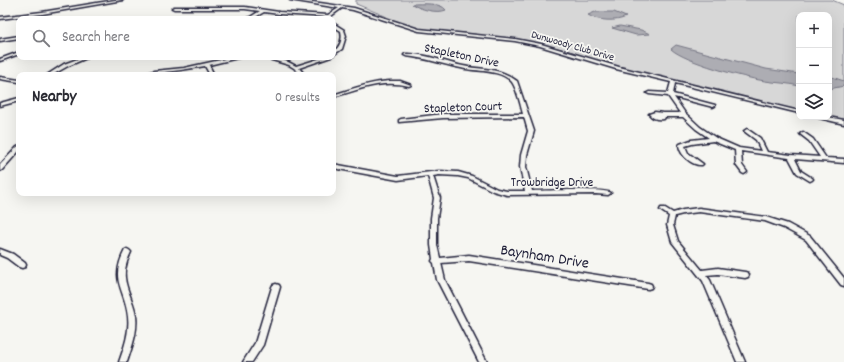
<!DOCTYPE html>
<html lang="en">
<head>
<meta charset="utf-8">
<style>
  body { margin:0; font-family:Dekko,sans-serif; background:#f2f2f3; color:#2b2b33 }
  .controls { position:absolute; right:12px; top:12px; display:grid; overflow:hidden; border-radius:8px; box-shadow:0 4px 16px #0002 }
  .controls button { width:36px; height:36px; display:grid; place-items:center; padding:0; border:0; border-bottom:1px solid #e1e1e2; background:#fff; color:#2b2b33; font:20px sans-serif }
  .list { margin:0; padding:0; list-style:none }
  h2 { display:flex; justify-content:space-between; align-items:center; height:52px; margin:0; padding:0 16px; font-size:17px }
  h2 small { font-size:13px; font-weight:400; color:#7c7c81 }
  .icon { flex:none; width:22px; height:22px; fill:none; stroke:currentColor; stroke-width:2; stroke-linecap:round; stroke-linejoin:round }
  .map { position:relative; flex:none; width:844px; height:362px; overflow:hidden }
  .search { position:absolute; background:#fff; box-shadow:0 4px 16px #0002; left:16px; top:16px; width:320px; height:44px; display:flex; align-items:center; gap:10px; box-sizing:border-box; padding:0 14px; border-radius:8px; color:#7c7c81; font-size:15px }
  .panel { position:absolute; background:#fff; box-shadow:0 4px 16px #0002; left:16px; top:72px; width:320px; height:124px; border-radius:8px }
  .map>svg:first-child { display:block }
</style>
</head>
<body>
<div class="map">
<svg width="844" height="362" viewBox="0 0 844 362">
  <rect width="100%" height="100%" fill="#f6f6f2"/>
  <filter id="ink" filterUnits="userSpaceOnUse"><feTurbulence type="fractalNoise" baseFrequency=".025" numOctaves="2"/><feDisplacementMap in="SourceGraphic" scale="8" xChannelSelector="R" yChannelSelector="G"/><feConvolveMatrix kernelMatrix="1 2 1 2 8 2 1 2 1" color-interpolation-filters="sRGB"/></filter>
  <g filter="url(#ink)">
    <path fill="#d7d7d7" stroke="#7c7c89" d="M356 0H832L844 5V122L821 117H829V15H799V112L595 62 573 52 542 44 466 33 425 32 395 23 385 16 356 4Z"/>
    <g fill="#adadb3" stroke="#757583">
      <path d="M412 4C421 4 441 2 446 10 437 14 419 9 412 4Z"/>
      <path d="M595 12H614L626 17C617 22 597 21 588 15Z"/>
      <path d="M620 26 641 30 650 34 636 35 612 28Z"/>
      <path d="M676 45 766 69 799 74V86C788 83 777 83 765 81 745 78 685 62 671 49Z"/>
      <path d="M829 76 844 81V86L829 89Z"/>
    </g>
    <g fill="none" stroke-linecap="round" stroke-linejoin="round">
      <defs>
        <g id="minor">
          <path d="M115 0H123L42 14 0 19V17L42 12Z"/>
          <path d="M290 0H299L354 8 419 29 515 39 541 44 619 67 799 111V113L675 83 673 94 715 105V106L713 107 674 97 685 113 700 127 716 138 739 148 761 151 756 140 744 131 747 129 760 138 767 152 791 155 820 157 809 141 800 134 803 132 813 139 826 158 844 159V163L795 159 801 171 812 178 813 179 812 180 810 181 797 173 789 158 741 151 742 165 747 172 744 174 742 173 736 165 735 150 713 141 692 144 685 146 688 153 703 164 702 165C692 166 680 155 679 145L680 144 691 140 709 138 696 129 683 117H665L664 119C658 120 653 119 649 114L655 112 663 113H680L668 96 649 94 647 93 649 92 668 93 671 82 616 69 540 46 515 41 419 31 353 10 342 8 331 16V19H327V17L279 14 264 12 252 19H247L260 11 245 9H174L172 8 174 7H245L279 12 328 15 339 8Z"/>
          <path d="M333 23 344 30 346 36 342 49 333 55V52C340 47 343 40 341 31L333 26Z"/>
          <path d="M19 36V38L0 41V39Z"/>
          <path d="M19 52V54L0 61V59Z"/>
          <path d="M405 54C424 53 444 62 463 66 476 69 490 68 503 73 509 75 512 78 517 81L534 131 527 155 526 167 532 191C545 191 604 188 611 193L608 195 596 194 507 195 493 191 468 178 458 176 439 175 433 176 440 198 437 218V245L440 258 469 255 648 283 651 284 652 286 651 288 648 289 469 261 441 263 445 280 487 362H479L437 280 434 263 432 261 433 259 431 245V218L434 198 428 176 398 180 333 168V164L398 176 439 171 458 172 472 176 497 189 507 191H525L520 167 521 155 528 131 524 117 443 118 399 122V120L401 119 443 114H523C521 106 516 86 511 81 499 69 477 72 461 68 442 64 425 58 406 56L404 55Z"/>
          <path d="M83 57H89L68 66 52 75H47L64 64Z"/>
          <path d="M234 57H242L209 65 214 75H210L205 66C189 69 173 71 156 73 150 74 146 75 140 75L154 71 184 68Z"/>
          <path d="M262 57C274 57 286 60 296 66L325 57H331L299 68 305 75H301L294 68 289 65Z"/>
          <path d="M0 77 19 80V82L0 79Z"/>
          <path d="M390 81H400L411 85 409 86C381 79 359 90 333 97V95C352 89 370 82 390 81Z"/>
          <path d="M19 98V101L0 106V103Z"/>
          <path d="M818 117H828L844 120V124L819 118Z"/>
          <path d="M19 146V151L2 170 0 171V165L17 147Z"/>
          <path d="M661 208H665L673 213 683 210 699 208 766 217 788 224 810 236 844 278V286L841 285 806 240 784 228 765 221 699 212 683 214 675 216 673 225 678 241 702 270 718 268 745 272 748 273 749 275 748 277 745 278 718 274 706 275 710 280 745 362H737L703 281 672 242 667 225 669 216 660 210Z"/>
          <path d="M0 249 13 254 25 263 26 265 25 267 22 268 19 267 7 258 0 255Z"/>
          <path d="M127 249 129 250 131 252C128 258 126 264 125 270 123 286 134 300 136 316 138 331 132 347 127 362H119C124 348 130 332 128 316 125 288 109 281 125 250Z"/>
          <path d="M276 284 279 285 280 287 263 345 252 362H243L255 343 272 287 273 285Z"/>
        </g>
      </defs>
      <use href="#minor" stroke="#22223b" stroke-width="3"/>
      <use href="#minor" fill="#f6f6f2" fill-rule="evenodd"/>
    </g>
  </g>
  <g text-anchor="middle" stroke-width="3.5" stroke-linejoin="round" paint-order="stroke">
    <g font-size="11" fill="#22223b" stroke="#f6f6f2">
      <text transform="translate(573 45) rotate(16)" y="4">Dunwoody Club Drive</text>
    </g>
    <g font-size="13" fill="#22223b" stroke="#f6f6f2">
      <text transform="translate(462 54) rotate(12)" y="5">Stapleton Drive</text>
      <text transform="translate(463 106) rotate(-2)" y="5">Stapleton Court</text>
      <text x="552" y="186">Trowbridge Drive</text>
    </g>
    <g font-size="16" fill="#22223b" stroke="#f6f6f2">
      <text transform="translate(545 255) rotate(9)" y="6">Baynham Drive</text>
    </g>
  </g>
</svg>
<div class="controls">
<button>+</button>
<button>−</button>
<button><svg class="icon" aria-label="layers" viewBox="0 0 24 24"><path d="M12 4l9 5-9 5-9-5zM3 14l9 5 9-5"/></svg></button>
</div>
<div class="search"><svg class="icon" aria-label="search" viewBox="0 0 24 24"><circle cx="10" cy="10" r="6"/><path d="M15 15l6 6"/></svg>Search here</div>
<section class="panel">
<h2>Nearby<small>0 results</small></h2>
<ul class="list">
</ul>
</section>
</div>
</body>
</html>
